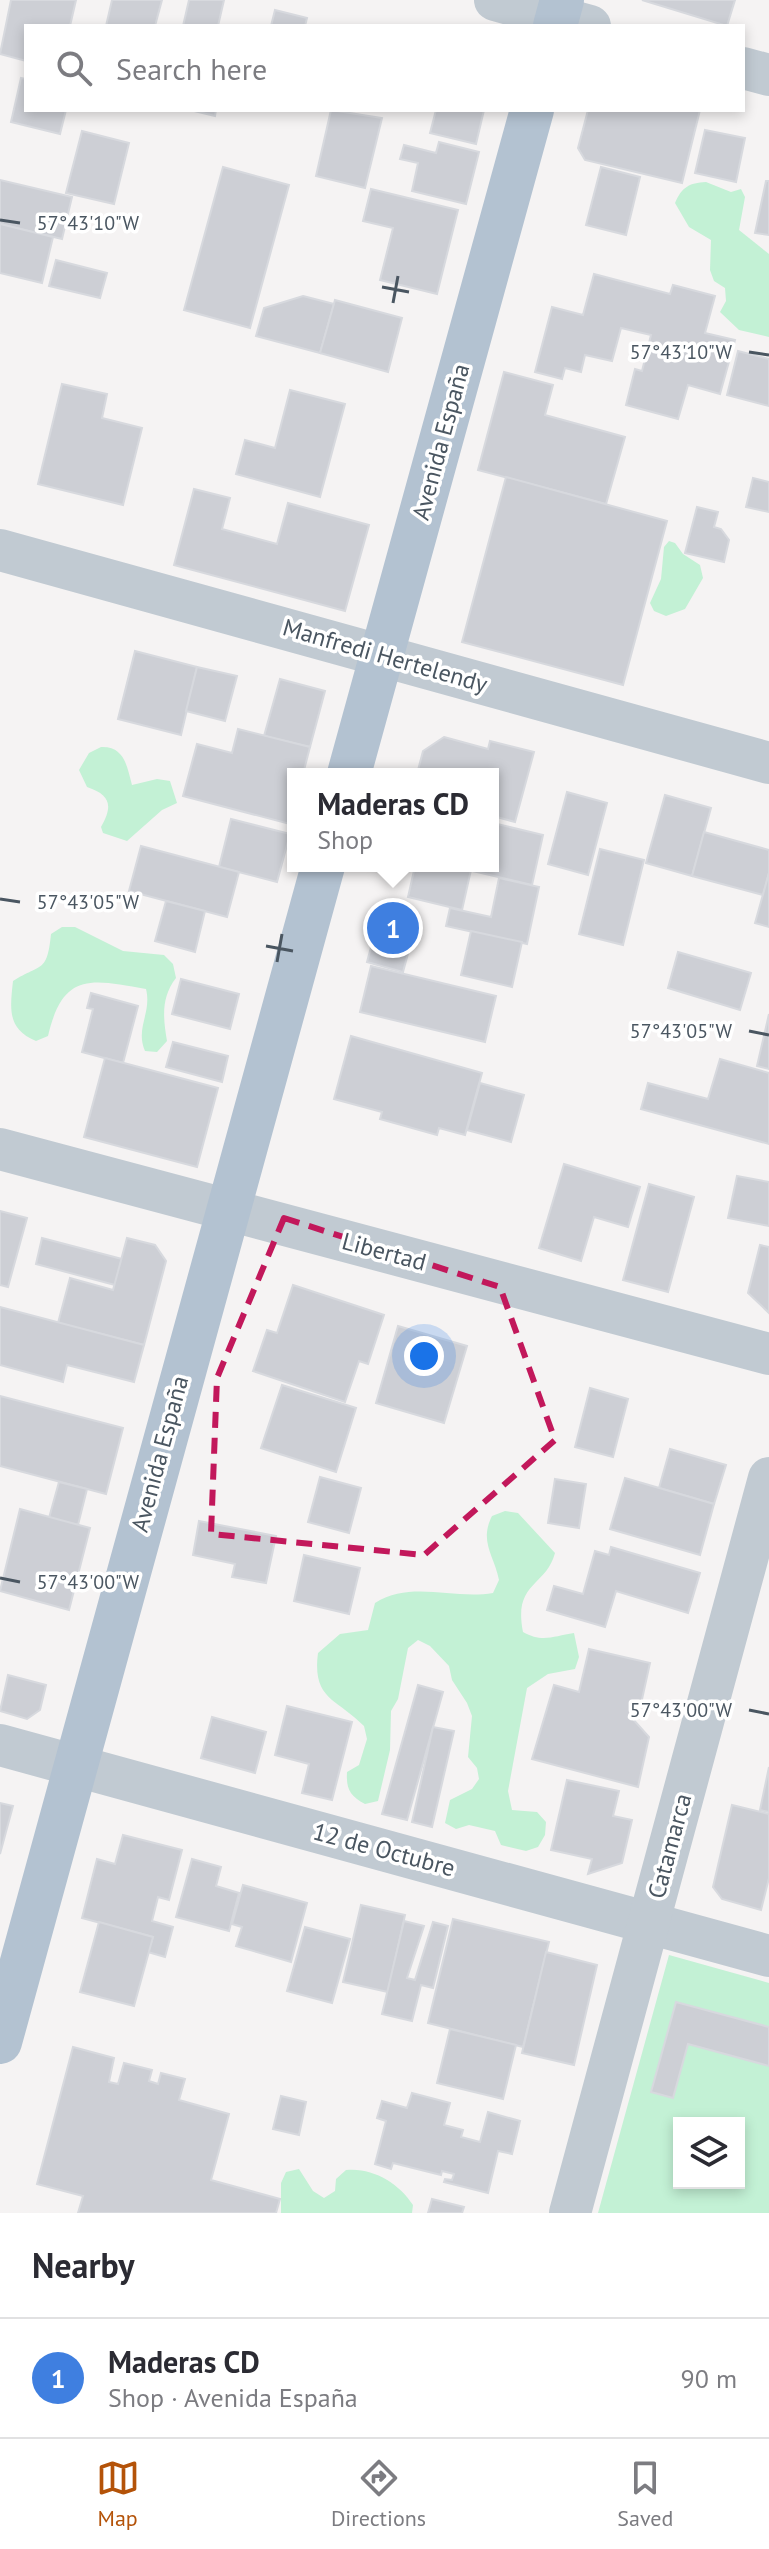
<!DOCTYPE html>
<html lang="en">
<head>
<meta charset="utf-8">
<style>
  body { margin:0; font-family:"PT Sans",sans-serif; background:#f7f7f7; color:#2b2b33 }
  .controls { position:absolute; right:24px; bottom:24px; display:grid; overflow:hidden; border-radius:0px; box-shadow:0 4px 12px #0003 }
  .controls button { width:72px; height:72px; display:grid; place-items:center; padding:0; border:0; border-bottom:2px solid #e1e1e2; background:#fff; color:#2b2b33; font:40px sans-serif }
  .you { position:absolute; left:424px; top:1356px; width:28px; height:28px; margin:-20px; border:6px solid #fff; border-radius:50%; background:#1a73e8; box-shadow:0 0 0 12px #1a73e833 }
  .badge { display:grid; place-items:center; width:52px; height:52px; border-radius:50%; background:#b45309; color:#fff; font-size:26px; font-weight:700 }
  .pin { position:absolute; translate:-50% -50%; border:4px solid #fff; box-shadow:0 2px 8px #0006 }
  .popup { position:absolute; left:287px; top:768px; width:212px; height:104px; box-sizing:border-box; display:grid; place-content:center; border-radius:0px; background:#fff; filter:drop-shadow(0 2px 6px #0005); font-size:26px; white-space:nowrap; color:#7c7c81 }
  .popup b { font-size:30px; color:#2b2b33 }
  .popup::after { content:''; position:absolute; left:50%; top:100%; margin-left:-16px; border:16px solid transparent; border-top-color:#fff }
  .list { margin:0; padding:0; list-style:none }
  h2 { display:flex; justify-content:space-between; align-items:center; height:104px; margin:0; padding:0 32px; font-size:34px }
  h2 small { font-size:26px; font-weight:400; color:#7c7c81 }
  .list li { display:grid; grid-template-columns:52px 1fr auto; gap:24px; align-items:center; box-sizing:border-box; height:120px; padding:0 32px; border-top:2px solid #e1e1e2 }
  .list b { display:block; font-size:30px; white-space:nowrap }
  .list p { margin:0; font-size:26px; white-space:nowrap; color:#7c7c81 }
  .list em { font-size:26px; font-style:normal; color:#7c7c81 }
  .icon { flex:none; width:44px; height:44px; fill:none; stroke:currentColor; stroke-width:2; stroke-linecap:round; stroke-linejoin:round }
  .map { position:relative; flex:none; width:769px; height:2213px; overflow:hidden }
  .search { position:absolute; background:#fff; box-shadow:0 4px 12px #0003; left:24px; right:24px; top:24px; height:88px; display:flex; align-items:center; gap:20px; box-sizing:border-box; padding:0 28px; border-radius:0px; color:#7c7c81; font-size:30px }
  .sheet { height:224px; background:#fff }
  nav { display:flex; justify-content:space-around; align-items:center; box-sizing:border-box; height:112px; border-top:2px solid #e1e1e2; background:#fff; font-size:22px; color:#7c7c81 }
  nav a { display:grid; justify-items:center; gap:4px }
  nav .on { color:#b45309 }
  .map>svg:first-child { display:block }
</style>
</head>
<body>
<div class="map">
<svg width="769" height="2213" viewBox="0 0 769 2213">
  <rect width="100%" height="100%" fill="#f5f3f3"/>
  <g fill="#c3f1d5" fill-rule="evenodd">
    <path d="M706 182 731 192 741 189 745 197 739 230 769 254V337L739 330 720 312 726 301 725 288 714 281 710 270 711 240 689 227 675 203C682 187 689 183 706 182Z"/>
    <path d="M669 541 675 543 683 554 700 565 703 578 685 609 666 616 654 611 650 603 661 579 664 547Z"/>
    <path d="M101 747C125 746 127 767 132 785L157 779 170 781 177 803 162 810 127 841 103 833 101 827C113 806 111 795 87 787L79 770 89 753Z"/>
    <path d="M62 927H75L123 951 164 955 173 964 176 978C161 997 163 1018 167 1041L157 1052 145 1051C135 1028 152 1013 146 989 90 979 63 972 48 1036L36 1041C7 1029 10 1009 13 981 42 963 47 973 51 934Z"/>
    <path d="M505 1511 518 1513 555 1553C546 1587 513 1582 523 1632 542 1643 554 1636 574 1633L579 1657 575 1669 548 1674 527 1688 508 1791 512 1810 537 1812 546 1822 545 1835 538 1847 526 1851 501 1845 495 1831 469 1825 456 1829 445 1823 450 1800 472 1789 479 1779 477 1768 468 1757 472 1716 467 1703 452 1680 449 1666 430 1646 418 1640 408 1648 398 1699 391 1711 390 1750 378 1801 365 1804C350 1796 346 1789 347 1772L359 1765 367 1739 364 1726C337 1698 312 1700 318 1653L340 1634 368 1630 375 1603C412 1580 453 1600 493 1593L499 1580C494 1555 479 1542 492 1516Z"/>
    <path d="M669 1955 769 1983V2213H598ZM679 2123H739V2183H679Z"/>
    <path d="M299 2169 313 2191 324 2198 335 2191 336 2179 346 2170C372 2167 399 2183 413 2205L412 2213H281V2183L286 2172Z"/>
  </g>
  <g fill="#cdcfd5" stroke="#d7d9de" stroke-width="2">
    <path d="M11 0H76L70 26H26V61L0 54Z"/>
    <path d="M112 0H162L155 26H106Z"/>
    <path d="M189 0H224L218 26H183Z"/>
    <path d="M642 0H735L727 26Z"/>
    <path d="M275 10 307 18 305 26H271Z"/>
    <path d="M21 78 26 79V110H66L60 134 11 122Z"/>
    <path d="M190 110H216L215 116Z"/>
    <path d="M331 110 382 118 365 188 316 176Z"/>
    <path d="M436 110H484L476 144 430 133Z"/>
    <path d="M588 110H700L682 183 585 160 578 148Z"/>
    <path d="M705 130 745 138 736 182 695 173Z"/>
    <path d="M82 131 129 143 114 204 66 193Z"/>
    <path d="M439 142 479 152 466 204 412 191 418 163 400 159 404 145 436 153Z"/>
    <path d="M223 167 289 185 250 328 184 310Z"/>
    <path d="M601 167 640 177 626 235 586 225Z"/>
    <path d="M0 180 72 197 62 239 0 224Z"/>
    <path d="M766 181H769V235L755 233Z"/>
    <path d="M371 189 458 210 437 294 380 280 393 228 363 221Z"/>
    <path d="M0 224 53 237 42 283 0 273Z"/>
    <path d="M56 260 107 273 100 298 49 286Z"/>
    <path d="M594 274 670 294 673 285 715 296 705 333 735 340 720 394 688 385 678 419 626 405 635 369 642 371 651 335 621 328 612 361 585 355 581 372 565 368 562 379 535 372 552 307 583 315Z"/>
    <path d="M303 296 334 304 320 353 256 336 264 308Z"/>
    <path d="M335 300 402 318 388 372 320 353Z"/>
    <path d="M738 351 769 359V406L727 395Z"/>
    <path d="M504 372 553 385 545 415 625 437 606 504 478 470Z"/>
    <path d="M62 384 107 394 102 418 142 428 123 505 38 484Z"/>
    <path d="M290 390 345 404 320 497 236 474 245 440 275 448Z"/>
    <path d="M506 477 667 521 623 685 462 642Z"/>
    <path d="M753 478 769 482V512L746 507Z"/>
    <path d="M194 489 230 498 222 529 277 544 288 503 369 525 345 611 174 565Z"/>
    <path d="M697 507 718 512 714 527 721 529 729 540 724 562 685 553Z"/>
    <path d="M135 651 197 667 181 735 118 719Z"/>
    <path d="M197 667 237 676 225 721 186 711Z"/>
    <path d="M280 679 325 691 310 747 264 736Z"/>
    <path d="M238 729 310 747 303 774H293L290 824 183 796 197 744 232 753Z"/>
    <path d="M444 737 488 749 490 741 534 752 515 822 493 816V774H417L423 751Z"/>
    <path d="M567 792 607 803 588 875 548 864Z"/>
    <path d="M665 795 711 808 692 876 646 863Z"/>
    <path d="M231 819 290 834 277 882 219 867Z"/>
    <path d="M493 823 543 835 532 885 468 870V866H493Z"/>
    <path d="M704 832 769 850V873L763 895 692 876Z"/>
    <path d="M141 846 239 872 227 917 129 891Z"/>
    <path d="M600 849 644 860 623 945 579 934Z"/>
    <path d="M415 866 471 870 462 910 408 897Z"/>
    <path d="M769 873V927L755 923Z"/>
    <path d="M499 878 539 887 527 944 446 926 450 908 491 917Z"/>
    <path d="M166 901 205 911 195 952 155 941Z"/>
    <path d="M380 914 416 924 403 972 367 962Z"/>
    <path d="M471 931 522 942 512 987 461 975Z"/>
    <path d="M678 952 751 973 740 1010 668 988Z"/>
    <path d="M371 966 496 996 485 1042 360 1012Z"/>
    <path d="M181 979 239 994 230 1029 172 1014Z"/>
    <path d="M91 993 138 1006 123 1063 82 1052 93 1009 87 1008Z"/>
    <path d="M769 1014V1069L757 1066Z"/>
    <path d="M351 1036 482 1073 465 1135 439 1128 437 1135 380 1119 382 1112 334 1099Z"/>
    <path d="M173 1042 228 1056 222 1082 166 1067Z"/>
    <path d="M105 1058 218 1088 197 1167 84 1137Z"/>
    <path d="M720 1059 769 1073V1144L641 1109 648 1083 708 1099Z"/>
    <path d="M480 1083 524 1095 511 1142 467 1130Z"/>
    <path d="M564 1164 640 1187 628 1227 594 1217 581 1261 539 1248Z"/>
    <path d="M737 1176 769 1182V1226L728 1218Z"/>
    <path d="M649 1184 694 1197 668 1292 623 1280Z"/>
    <path d="M0 1211 27 1218 8 1287 0 1285Z"/>
    <path d="M42 1238 122 1259 115 1285 36 1264Z"/>
    <path d="M127 1238 155 1245 166 1261 144 1345 58 1323 70 1278 113 1290Z"/>
    <path d="M760 1245 769 1247V1313L748 1293Z"/>
    <path d="M293 1285 384 1315 368 1364 359 1361 345 1402 253 1371 267 1330 277 1333Z"/>
    <path d="M0 1307 144 1345 134 1382 67 1365 63 1382 0 1365Z"/>
    <path d="M398 1326 467 1346 444 1423 376 1403Z"/>
    <path d="M282 1385 356 1408 336 1472 261 1448Z"/>
    <path d="M590 1388 628 1399 613 1457 575 1447Z"/>
    <path d="M0 1396 123 1428 106 1494 0 1466Z"/>
    <path d="M670 1449 726 1465 714 1504 659 1488Z"/>
    <path d="M320 1477 361 1488 349 1533 308 1522Z"/>
    <path d="M625 1478 714 1504 700 1555 610 1529Z"/>
    <path d="M555 1479 586 1484 579 1528 548 1523Z"/>
    <path d="M59 1482 87 1489 78 1525 49 1518Z"/>
    <path d="M20 1509 90 1528 69 1610 0 1591Z"/>
    <path d="M199 1521 276 1536 266 1583 232 1577 235 1564 193 1555Z"/>
    <path d="M611 1547 700 1573 688 1613 616 1591 605 1627 547 1610 554 1586 583 1594 595 1551 609 1555Z"/>
    <path d="M304 1555 360 1568 349 1614 294 1601Z"/>
    <path d="M589 1649 650 1663 639 1713 633 1711 631 1717 649 1737 638 1787 532 1759 554 1685 579 1692Z"/>
    <path d="M8 1675 46 1685 40 1710 27 1719 0 1711Z"/>
    <path d="M418 1685 443 1692 407 1820 382 1814Z"/>
    <path d="M287 1706 352 1722 332 1800 302 1793 309 1764 275 1755Z"/>
    <path d="M212 1717 266 1732 255 1773 201 1758Z"/>
    <path d="M433 1727 454 1731 432 1827 412 1822Z"/>
    <path d="M769 1767V1812L760 1810Z"/>
    <path d="M567 1780 619 1791 613 1816 632 1820 622 1863 588 1874 592 1859 551 1850Z"/>
    <path d="M0 1803 13 1806 0 1854Z"/>
    <path d="M732 1805 769 1814V1878L761 1910 722 1899 713 1887Z"/>
    <path d="M123 1835 182 1850 169 1900 158 1897 152 1921 173 1927 165 1957 148 1952 153 1937 82 1918 97 1859 115 1864Z"/>
    <path d="M192 1859 221 1867 216 1886 239 1893 229 1931 176 1917Z"/>
    <path d="M243 1885 307 1903 291 1962 236 1946 242 1927 232 1924Z"/>
    <path d="M361 1905 405 1915 388 1992 343 1982Z"/>
    <path d="M453 1919 549 1942 523 2047 428 2023Z"/>
    <path d="M404 1921 424 1926 407 1978 415 1980 433 1922 448 1926 433 1988 421 1985 412 2021 382 2014Z"/>
    <path d="M99 1922 153 1937 134 2006 80 1992Z"/>
    <path d="M305 1927 350 1939 332 2003 287 1991Z"/>
    <path d="M546 1952 597 1965 574 2065 522 2053Z"/>
    <path d="M676 2002 769 2027V2066L688 2044 673 2098 651 2092Z"/>
    <path d="M450 2029 516 2045 503 2099 437 2083Z"/>
    <path d="M73 2047 114 2058 109 2082 118 2084 124 2063 152 2070 149 2081 158 2084 161 2073 185 2079 179 2100 229 2114 211 2180 280 2199 276 2213H78L83 2196 37 2184Z"/>
    <path d="M412 2093 450 2103 444 2125 463 2130 461 2137 480 2142 488 2112 520 2121 512 2154 498 2151 488 2193 444 2182 445 2179 452 2180 454 2174 442 2171 441 2175 393 2163 391 2169 375 2164 386 2121 377 2118 382 2101 407 2108Z"/>
    <path d="M281 2096 306 2102 299 2135 273 2129Z"/>
    <path d="M432 2199 464 2207 462 2213H428Z"/>
  </g>
  <g fill="none" stroke-linecap="round" stroke-linejoin="round">
    <g stroke="#c1cad2" stroke-width="42">
      <path d="M495 0 590 26"/>
      <path d="M743 68 769 75"/>
      <path d="M0 550 769 763"/>
      <path d="M0 1149 769 1354"/>
      <path d="M0 1745 769 1956"/>
      <path d="M570 2213 769 1478"/>
    </g>
    <g stroke="#b3c2d1" stroke-width="44">
      <path d="M555 26 562 0"/>
      <path d="M349 774 532 110"/>
      <path d="M0 2042 323 866"/>
    </g>
  </g>
  <path fill="none" stroke="#c2185b" stroke-width="6" stroke-dasharray="16 10" stroke-linejoin="round" d="M284 1218 500 1287 555 1440 424 1555 211 1534 217 1378Z"/>
  <path fill="none" stroke="#4a5661" stroke-width="3" d="M0 220 20 223M382 287 409 292M393 303 398 276M749 352 769 355M0 899 20 902M266 946 293 951M277 962 282 934M749 1031 769 1035M0 1578 20 1582M749 1710 769 1714"/>
  <g text-anchor="middle" stroke-width="7" stroke-linejoin="round" paint-order="stroke">
    <g font-size="24" fill="#4a5661" stroke="#fff">
      <text transform="translate(441 442) rotate(-75)" y="8">Avenida España</text>
      <text transform="translate(385 656) rotate(16)" y="8">Manfredi Hertelendy</text>
      <text transform="translate(384 1252) rotate(15)" y="8">Libertad</text>
      <text transform="translate(160 1454) rotate(-75)" y="8">Avenida España</text>
      <text transform="translate(670 1846) rotate(-75)" y="8">Catamarca</text>
      <text transform="translate(384 1850) rotate(15)" y="8">12 de Octubre</text>
    </g>
  </g>
  <g font-size="20" text-anchor="middle" fill="#4a5661" stroke="#fff" stroke-width="7" stroke-linejoin="round" paint-order="stroke">
    <text x="88" y="230">57°43'10"W</text>
    <text x="681" y="359">57°43'10"W</text>
    <text x="88" y="909">57°43'05"W</text>
    <text x="681" y="1038">57°43'05"W</text>
    <text x="88" y="1589">57°43'00"W</text>
    <text x="681" y="1717">57°43'00"W</text>
  </g>
</svg>
<div class="controls">
<button><svg class="icon" aria-label="layers" viewBox="0 0 24 24"><path d="M12 4l9 5-9 5-9-5zM3 14l9 5 9-5"/></svg></button>
</div>
<div class="you"></div>
<div class="pin badge" style="left:393px;top:928px;background:#3f7fe0">1</div>
<div class="popup"><b>Maderas CD</b>Shop</div>
<div class="search"><svg class="icon" aria-label="search" viewBox="0 0 24 24"><circle cx="10" cy="10" r="6"/><path d="M15 15l6 6"/></svg>Search here</div>
</div>
<section class="sheet">
<h2>Nearby<small></small></h2>
<ul class="list">
<li><span class="badge" style="background:#3f7fe0">1</span><div><b>Maderas CD</b><p>Shop · Avenida España</p></div><em>90 m</em></li>
</ul>
</section>
<nav>
<a class="on"><svg class="icon" aria-label="map" viewBox="0 0 24 24"><path d="M3 6l6-2 6 2 6-2v14l-6 2-6-2-6 2zM9 4v14M15 6v14"/></svg>Map</a>
<a><svg class="icon" aria-label="directions" viewBox="0 0 24 24"><path d="M12 3l9 9-9 9-9-9zM9 14v-3h6M13 9l2 2-2 2"/></svg>Directions</a>
<a><svg class="icon" aria-label="saved" viewBox="0 0 24 24"><path d="M7 4h10v16l-5-4-5 4z"/></svg>Saved</a>
</nav>
</body>
</html>
